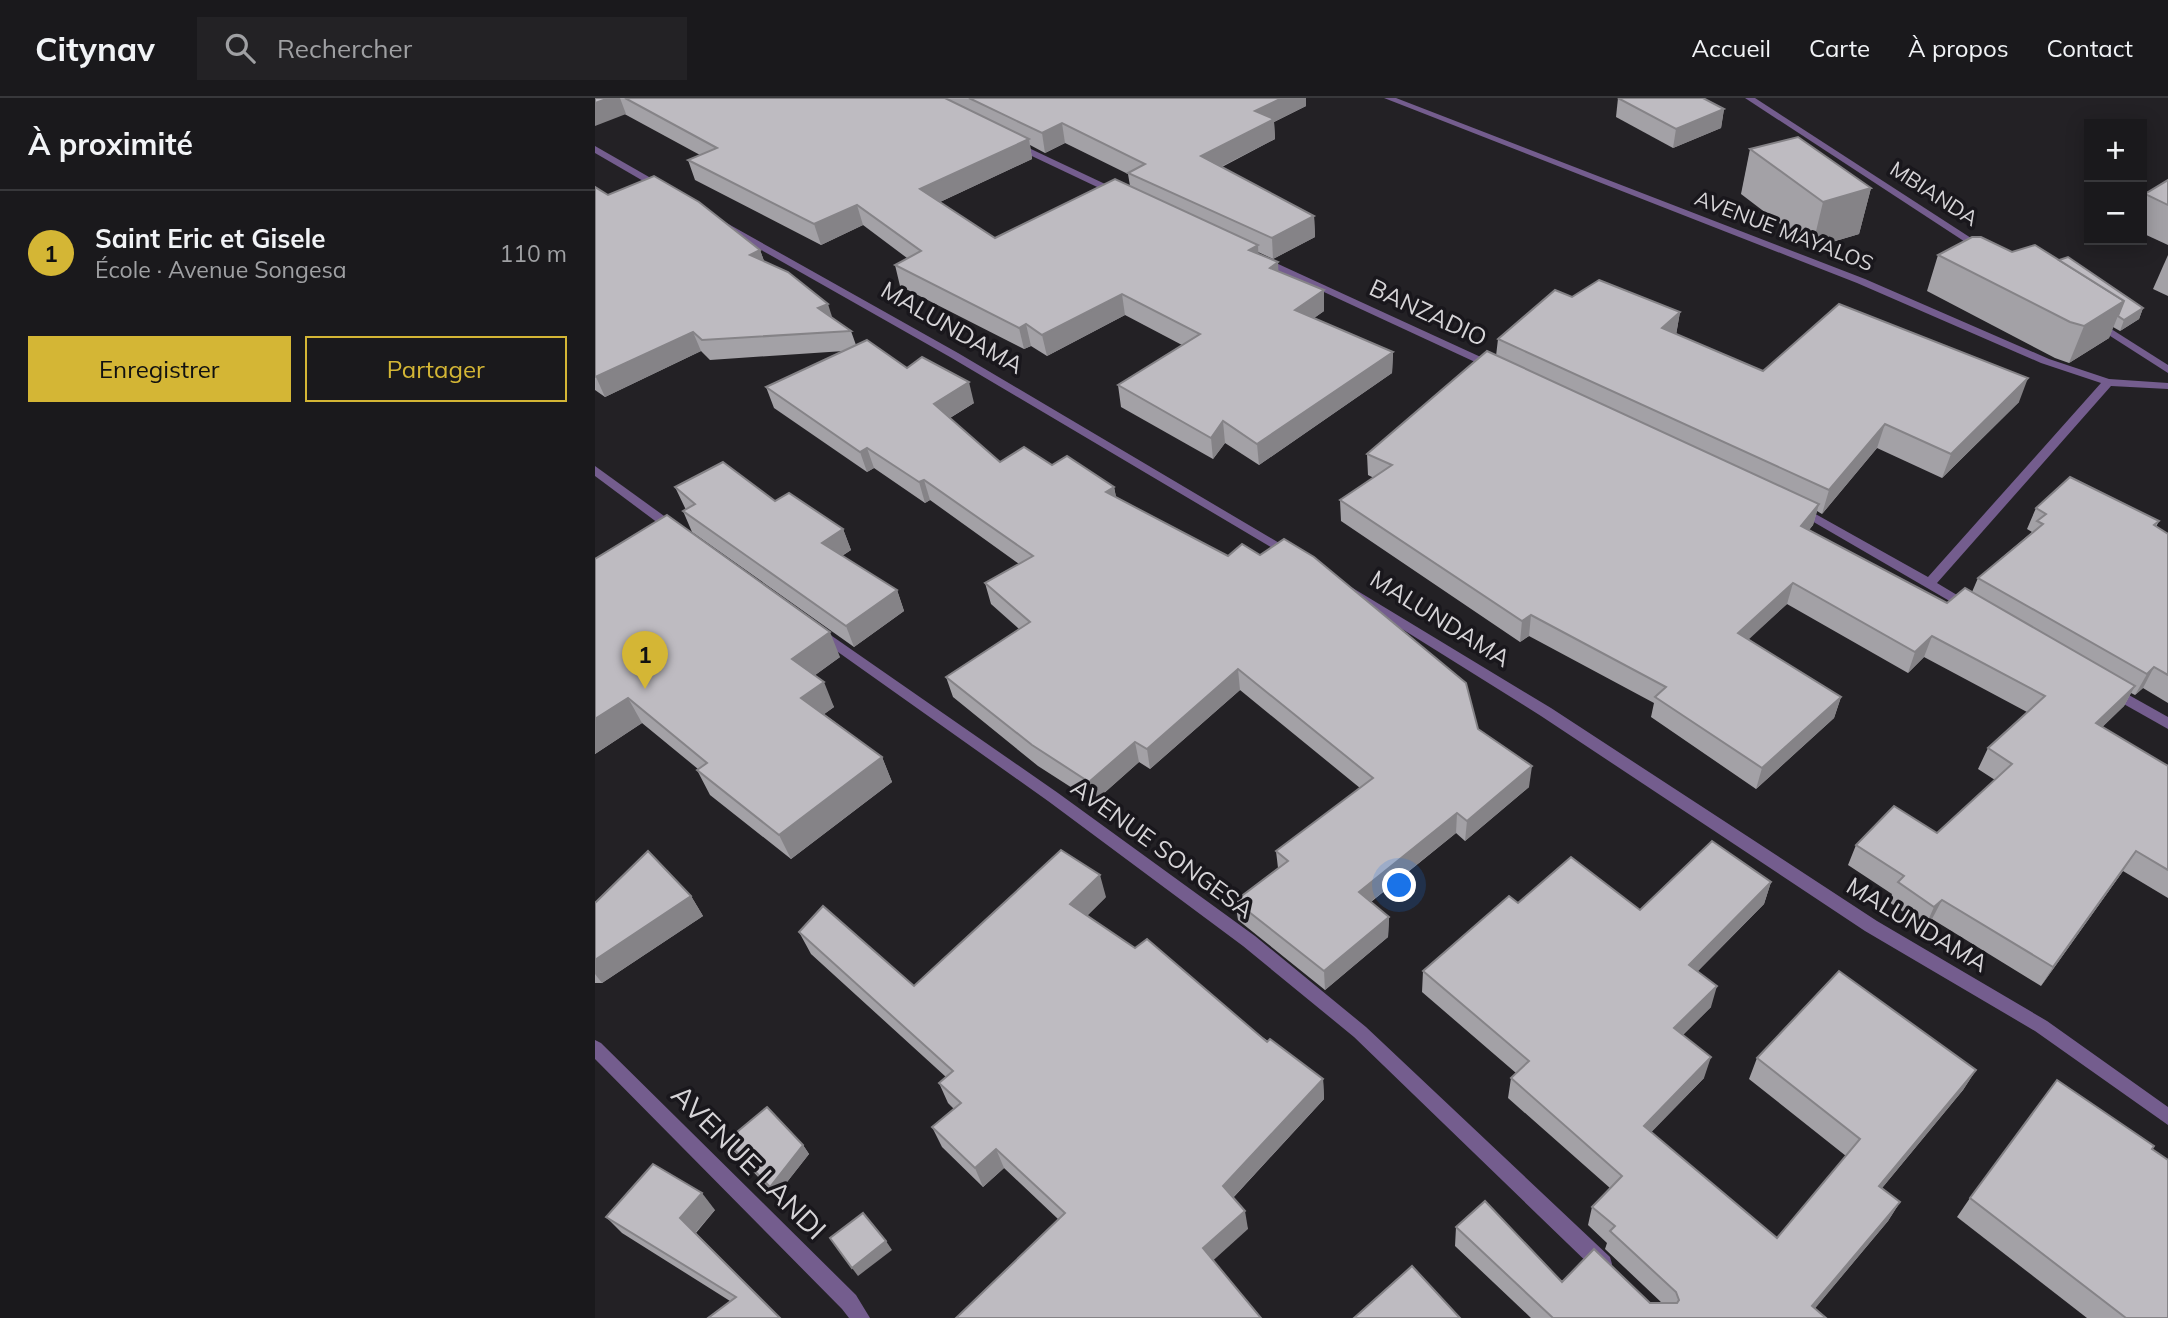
<!DOCTYPE html>
<html lang="fr">
<head>
<meta charset="utf-8">
<style>
  body { margin:0; font-family:Mulish,sans-serif; background:#232225; color:#f1f3f6 }
  .controls { position:absolute; right:21px; top:21px; display:grid; overflow:hidden; border-radius:0px; box-shadow:0 4px 18px #0003 }
  .controls button { width:63px; height:63px; display:grid; place-items:center; padding:0; border:0; border-bottom:2px solid #38383b; background:#1a191c; color:#f1f3f6; font:35px sans-serif }
  .you { position:absolute; left:805px; top:788px; width:24px; height:24px; margin:-18px; border:5px solid #fff; border-radius:50%; background:#1a73e8; box-shadow:0 0 0 10px #1a73e833 }
  .badge { display:grid; place-items:center; width:46px; height:46px; border-radius:50%; background:#d4b635; color:#111; font-size:23px; font-weight:700 }
  .pin { position:absolute; translate:-50% -58px; filter:drop-shadow(0 2px 4px #0008) }
  .pin::after { content:''; position:absolute; top:37px; width:24px; height:21px; background:inherit; clip-path:polygon(0 0,100% 0,50% 100%) }
  .list { margin:0; padding:0; list-style:none }
  h2 { display:flex; justify-content:space-between; align-items:center; height:91px; margin:0; padding:0 28px; font-size:30px }
  h2 small { font-size:23px; font-weight:400; color:#9fa0a3 }
  .list li { display:grid; grid-template-columns:46px 1fr auto; gap:21px; align-items:center; box-sizing:border-box; height:126px; padding:0 28px; border-top:2px solid #38383b }
  .list b { display:block; font-size:26px; white-space:nowrap }
  .list p { margin:0; font-size:23px; white-space:nowrap; color:#9fa0a3 }
  .list em { font-size:23px; font-style:normal; color:#9fa0a3 }
  .actions { display:flex; gap:14px; padding:21px 28px }
  .actions a { flex:1; padding:16px 0; border:2px solid #d4b635; border-radius:0px; text-align:center; font-size:24px; color:#d4b635 }
  .actions .main { background:#d4b635; color:#111 }
  .icon { flex:none; width:38px; height:38px; fill:none; stroke:currentColor; stroke-width:2; stroke-linecap:round; stroke-linejoin:round }
  .map { position:relative; flex:none; width:1573px; height:1220px; overflow:hidden }
  header { display:flex; align-items:center; gap:42px; box-sizing:border-box; height:98px; padding:0 35px; background:#1a191c; border-bottom:2px solid #38383b }
  header strong { font-size:33px }
  nav { display:flex; gap:38px; margin-inline-start:auto; font-size:24px }
  .search { width:490px; height:63px; background:#232225; display:flex; align-items:center; gap:18px; box-sizing:border-box; padding:0 24px; border-radius:0px; color:#9fa0a3; font-size:26px }
  main { display:flex }
  aside { flex:1; background:#1a191c }
  .map>svg:first-child { display:block }
</style>
</head>
<body>
<header>
<strong>Citynav</strong>
<div class="search"><svg class="icon" aria-label="search" viewBox="0 0 24 24"><circle cx="10" cy="10" r="6"/><path d="M15 15l6 6"/></svg>Rechercher</div>
<nav><a>Accueil</a><a>Carte</a><a>À propos</a><a>Contact</a></nav>
</header>
<main>
<aside>
<h2>À proximité<small></small></h2>
<ul class="list">
<li><span class="badge">1</span><div><b>Saint Eric et Gisele</b><p>École · Avenue Songesa</p></div><em>110 m</em></li>
</ul>
<div class="actions"><a class="main">Enregistrer</a><a>Partager</a></div>
</aside>
<div class="map">
<svg width="1573" height="1220" viewBox="0 0 1573 1220">
  <rect width="100%" height="100%" fill="#232125"/>
  <g fill="none" stroke-linecap="round" stroke-linejoin="round">
    <g fill="#745d8e" fill-rule="evenodd">
      <path d="M789 0H801L1270 181 1454 261 1514 281 1573 285V291L1516 288 1342 485 1382 509 1380 512H1370L1198 412 1200 409H1208L1333 479 1506 285 1446 265 1262 185Z"/>
      <path d="M421 44 525 93 527 95 519 97 418 49 416 47Z"/>
      <path d="M0 48 68 87 70 89 62 91 0 55Z"/>
      <path d="M128 123 363 255 701 455 695 459 691 458 355 259 124 128 123 126Z"/>
      <path d="M668 159 901 266 903 268 897 271 893 270 664 164 663 162Z"/>
      <path d="M0 368 83 428 85 431 83 434H75L0 378Z"/>
      <path d="M756 489 956 610 1282 823 1452 923 1573 1009V1027L1440 933 1270 833 946 618 751 496 749 493Z"/>
      <path d="M224 529 463 695 660 838 771 929 1015 1159 1017 1166 1015 1173 1008 1175 1001 1173 759 939 648 848 453 703 219 537 217 534Z"/>
      <path d="M1516 587 1573 619V631L1511 596 1509 592Z"/>
      <path d="M0 942 6 945 261 1197 275 1220H254L247 1211 0 961Z"/>
    </g>
    <g fill="#745d8e" fill-rule="evenodd">
      <path d="M1150 0H1160L1393 151 1384 153Z"/>
      <path d="M1502 222 1573 267V275L1498 227V223Z"/>
    </g>
  </g>
  <g fill="#a3a1a6" fill-rule="evenodd">
    <path d="M0 0H711V8L679 24 680 41 627 69 719 118 720 139 678 161 663 154 664 156 729 213 719 220 798 254 797 275 664 367 630 345 618 361 526 309 523 287 587 247 530 217 452 258 436 248 429 251 305 188 300 167 312 160 268 127 226 147 100 82 93 62 105 57ZM470 45 533 76 535 88 400 140 345 104 437 61 435 47 450 55Z"/>
    <path d="M1023 0 1129 11 1126 30 1078 50 1021 19Z"/>
    <path d="M1155 51 1276 90 1264 136 1217 150 1146 96Z"/>
    <path d="M1573 82V147L1547 135V103L1550 96Z"/>
    <path d="M0 89 13 97 165 152 169 163 237 220 256 233 261 247 312 270 379 305 355 320 405 364 457 367 519 389 521 399 883 631 934 689 870 743 861 735 776 804 794 819 793 839 730 892 643 822 640 803 683 770 681 753 765 690 645 592 555 671 544 664 499 704 443 668 358 599 351 579 424 531 396 506 390 485 424 466 335 402 330 405 279 370 272 374 179 310 171 289 249 253 115 262 106 253 10 299 0 292Z"/>
    <path d="M1417 154 1464 162 1548 210 1544 221 1525 233 1518 229 1514 240 1474 265 1460 260 1332 193 1343 157Z"/>
    <path d="M1573 157V198L1558 191Z"/>
    <path d="M977 199 1085 214 1081 237 1168 273 1424 304 1347 380 1282 350 1227 416 1222 413 1218 427 1214 432 1352 505 1377 494 1383 480 1437 434 1432 431 1441 410 1564 423 1561 429 1573 436V605L1548 590 1540 597 1536 595 1529 608 1507 629 1573 668V800L1528 773 1446 888 1337 821 1330 829 1294 804 1297 796 1253 767 1261 747 1342 735 1400 682 1383 671 1393 650 1432 614 1329 559 1313 575 1192 506 1153 541 1246 599 1239 620 1161 691 1056 619 1059 605 934 538 925 544 746 423 745 402 779 380 773 377 772 356 901 258 903 241Z"/>
    <path d="M80 389 180 403 248 431 256 452 247 458 302 492 309 513 259 549 97 434 88 413 91 412Z"/>
    <path d="M0 461 245 559 220 577 239 609 229 616 287 659 297 684 196 761 115 697 102 672 103 671 47 625 0 656Z"/>
    <path d="M1176 784 1169 806 1103 873 1116 909 1088 937 1109 980 1056 1034 1182 1140 1251 1058 1154 981 1162 960 1381 972 1368 992 1287 1090 1305 1104 1293 1123 1220 1210 1231 1220H936L860 1148 861 1129 967 1184 1055 1205H1067L1010 1151 1012 1145 993 1127 997 1109 1015 1090 913 1000 916 980 921 975 827 894 828 873 923 805 1045 812Z"/>
    <path d="M96 798 108 818 7 885H0V805Z"/>
    <path d="M511 799 492 818 728 981 729 1001 638 1100 653 1131 463 1121 409 1070 388 1089 347 1049 337 1029 359 1011 353 1005 344 985 351 979 216 856 204 834 319 888Z"/>
    <path d="M131 1043 208 1047 214 1056 181 1098 138 1052Z"/>
    <path d="M1557 1051 1573 1220H1492L1362 1119 1375 1100Z"/>
    <path d="M120 1112 101 1135 185 1220 135 1203 27 1135 11 1119Z"/>
  </g>
  <g fill="#858387">
    <path d="M14 0H25L31 16 0 28V5Z"/>
    <path d="M687 0H711V8L679 24 680 41 608 78 606 58 660 13Z"/>
    <path d="M1129 11 1126 30 1078 50 1081 31Z"/>
    <path d="M467 25 470 45 450 55 447 35Z"/>
    <path d="M434 41 437 61 330 111 325 91Z"/>
    <path d="M1276 90 1264 136 1217 150 1228 104Z"/>
    <path d="M262 107 268 127 226 147 219 126Z"/>
    <path d="M719 118 720 139 678 161 677 140Z"/>
    <path d="M663 147 664 168 654 152Z"/>
    <path d="M165 152 172 171 155 157Z"/>
    <path d="M683 164 684 185 675 170Z"/>
    <path d="M729 192V213L701 233 700 212Z"/>
    <path d="M527 196 530 217 452 258 447 237Z"/>
    <path d="M1529 203 1514 240 1474 265 1489 228Z"/>
    <path d="M233 206 239 225 223 210Z"/>
    <path d="M1548 210 1544 221 1525 233 1529 222Z"/>
    <path d="M1085 214 1081 237 1067 230Z"/>
    <path d="M431 226 436 248 429 251 424 230Z"/>
    <path d="M98 234 106 253 10 299 1 279Z"/>
    <path d="M798 254 797 275 664 367 662 346Z"/>
    <path d="M1433 280 1424 304 1347 380 1356 356Z"/>
    <path d="M374 284 379 305 345 326 339 306Z"/>
    <path d="M628 323 630 345 618 361 616 340Z"/>
    <path d="M1290 326 1282 350 1227 416 1234 392Z"/>
    <path d="M272 350 279 370 272 374 265 354Z"/>
    <path d="M329 382 335 402 330 405 324 384Z"/>
    <path d="M519 389 523 409 511 394Z"/>
    <path d="M1224 406 1218 427 1200 449 1206 428Z"/>
    <path d="M248 431 256 452 234 466 227 445Z"/>
    <path d="M1198 485 1192 506 1138 556 1143 535Z"/>
    <path d="M302 492 309 513 259 549 251 528Z"/>
    <path d="M936 517 934 538 925 544 927 523Z"/>
    <path d="M235 534 245 559 208 586 197 561Z"/>
    <path d="M1337 538 1329 559 1313 575 1320 554Z"/>
    <path d="M1559 569 1548 590 1540 597 1552 576Z"/>
    <path d="M643 571 645 592 555 671 552 651Z"/>
    <path d="M229 584 239 609 217 625 206 600Z"/>
    <path d="M1540 588 1529 608 1490 646 1501 625Z"/>
    <path d="M1246 599 1239 620 1161 691 1167 670Z"/>
    <path d="M33 600 47 625 0 656V621Z"/>
    <path d="M540 644 544 664 499 704 494 684Z"/>
    <path d="M287 659 297 684 196 761 184 737Z"/>
    <path d="M937 668 934 689 870 743 872 723Z"/>
    <path d="M862 715 861 735 764 813V794Z"/>
    <path d="M1541 753 1528 773 1446 888 1458 869Z"/>
    <path d="M505 777 511 799 481 828 475 806Z"/>
    <path d="M1176 784 1169 806 1088 888 1094 867Z"/>
    <path d="M96 798 108 818 7 885 0 876V862Z"/>
    <path d="M1347 802 1337 821 1330 829 1339 809Z"/>
    <path d="M794 819 793 839 730 892 729 873Z"/>
    <path d="M1122 888 1116 909 1073 951 1079 930Z"/>
    <path d="M1116 959 1109 980 1043 1048 1049 1028Z"/>
    <path d="M1381 972 1368 992 1273 1107 1284 1088Z"/>
    <path d="M728 981 729 1001 631 1107 628 1088Z"/>
    <path d="M208 1047 214 1056 181 1098 175 1089Z"/>
    <path d="M401 1051 409 1070 388 1089 380 1070Z"/>
    <path d="M107 1095 120 1112 99 1136 85 1120Z"/>
    <path d="M1305 1104 1293 1123 1212 1220 1217 1208Z"/>
    <path d="M650 1113 653 1131 612 1168 608 1150Z"/>
    <path d="M291 1143 297 1152 263 1178 257 1170Z"/>
  </g>
  <g fill="#bebbc1" stroke="#858387" stroke-width="2">
    <path d="M0 0H14L0 5Z"/>
    <path d="M30 0H350L434 41 325 91 400 140 520 81 663 147 654 152 683 164 675 170 729 192 700 212 798 254 662 346 628 323 616 340 523 287 605 236 527 196 447 237 431 226 424 230 300 167 326 153 262 107 219 126 93 62 122 50Z"/>
    <path d="M374 0H687L660 13 679 21 606 58 719 118 677 140 533 75 550 66 467 25 447 35Z"/>
    <path d="M1023 0H1108L1129 11 1081 31Z"/>
    <path d="M1203 39 1276 90 1228 104 1155 51Z"/>
    <path d="M59 78 104 104 165 152 155 157 193 174 233 206 223 210 256 233 107 242 98 234 0 279V89L13 97Z"/>
    <path d="M1573 82V107L1550 96Z"/>
    <path d="M1377 139H1386L1417 154 1440 147 1529 203 1489 228 1475 224 1343 157Z"/>
    <path d="M1473 159 1548 210 1529 222 1523 218 1529 203 1464 162Z"/>
    <path d="M1004 182 1085 214 1067 230 1168 273 1244 206 1433 280 1356 356 1290 326 1234 392 903 241 960 192 977 199Z"/>
    <path d="M272 242 312 270 327 259 374 284 339 306 405 364 429 349 457 367 472 358 519 389 511 394 633 458 647 446 665 457 689 441 719 459 871 585 883 631 937 668 872 723 862 715 764 794 794 819 729 873 640 803 693 763 681 753 778 680 643 571 552 651 540 644 494 684 437 647 351 579 435 524 390 485 438 458 329 382 324 384 272 350 265 354 171 289Z"/>
    <path d="M892 253 1224 406 1206 428 1352 505 1370 490 1540 588 1501 625 1573 668V772L1541 753 1458 869 1347 802 1339 809 1303 784 1309 778 1261 747 1299 708 1342 735 1417 666 1393 650 1450 598 1337 538 1320 554 1198 485 1143 535 1246 599 1167 670 1060 599 1071 589 936 517 927 523 745 402 797 367 772 356Z"/>
    <path d="M128 364 180 403 194 395 248 431 227 445 302 492 251 528 88 413 100 406 80 389Z"/>
    <path d="M1475 379 1564 423 1559 427 1573 436V577L1559 569 1552 576 1383 480 1448 426 1442 423 1451 416 1441 410Z"/>
    <path d="M72 417 235 534 197 561 229 584 206 600 287 659 184 737 102 672 112 665 33 600 0 621V461Z"/>
    <path d="M1117 743 1176 784 1094 867 1122 888 1079 930 1116 959 1049 1028 1182 1140 1265 1041 1162 960 1244 873 1381 972 1284 1088 1305 1104 1217 1208 1231 1220H958L861 1129 890 1103 967 1184 999 1151 1055 1205H1082L1084 1202 1081 1194 1015 1133 1020 1128 997 1109 1027 1078 916 980 934 963 828 873 914 798 923 805 976 759 1045 812Z"/>
    <path d="M466 752 505 777 475 806 540 850 552 841 672 944 675 941 728 981 628 1088 650 1113 608 1150 666 1220H361L470 1115 401 1051 380 1070 337 1029 366 1005 344 985 358 973 204 834 228 808 319 888Z"/>
    <path d="M53 753 96 798 0 862V805Z"/>
    <path d="M1462 982 1559 1048 1557 1051 1573 1062V1220H1531L1375 1100Z"/>
    <path d="M172 1009 208 1047 175 1089 131 1043Z"/>
    <path d="M58 1066 107 1095 85 1120 185 1220H113L141 1199 11 1119Z"/>
    <path d="M268 1115 291 1143 257 1170 235 1140Z"/>
    <path d="M817 1168 865 1220H759Z"/>
  </g>
  <g text-anchor="middle" stroke-width="7" stroke-linejoin="round" paint-order="stroke">
    <g font-size="21" fill="#d6d4d7" stroke="#19171c">
      <text transform="translate(1339 96) rotate(33)" y="7">MBIANDA</text>
      <text transform="translate(1189 133) rotate(21)" y="7">AVENUE MAYALOS</text>
    </g>
    <g font-size="24" fill="#d6d4d7" stroke="#19171c">
      <text transform="translate(833 215) rotate(25)" y="8">BANZADIO</text>
      <text transform="translate(357 230) rotate(30)" y="8">MALUNDAMA</text>
      <text transform="translate(845 521) rotate(32)" y="8">MALUNDAMA</text>
      <text transform="translate(567 751) rotate(36)" y="8">AVENUE SONGESA</text>
      <text transform="translate(1322 827) rotate(31)" y="8">MALUNDAMA</text>
    </g>
    <g font-size="28" fill="#d6d4d7" stroke="#19171c">
      <text transform="translate(154 1064) rotate(45)" y="10">AVENUE LANDI</text>
    </g>
  </g>
</svg>
<div class="controls">
<button>+</button>
<button>−</button>
</div>
<div class="you"></div>
<div class="pin badge" style="left:50px;top:591px">1</div>
</div>
</main>
</body>
</html>
